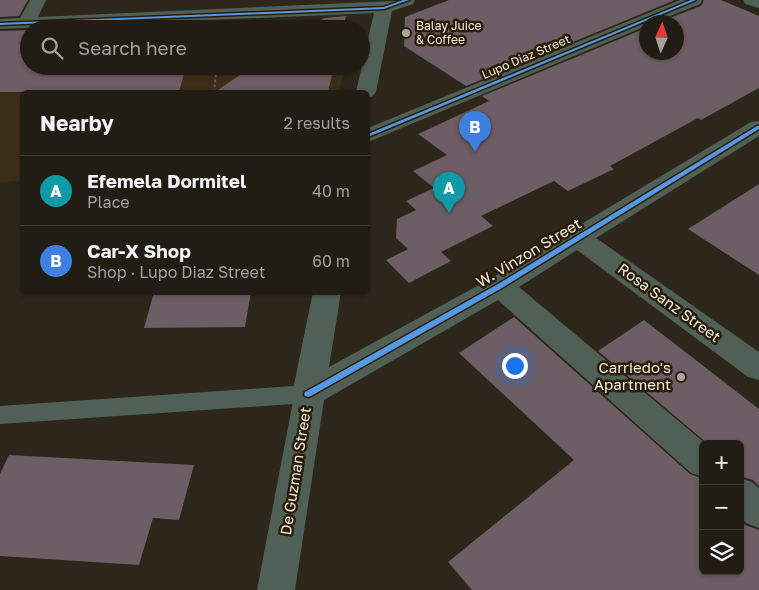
<!DOCTYPE html>
<html lang="en">
<head>
<meta charset="utf-8">
<style>
  body { margin:0; font-family:"Golos Text",sans-serif; background:#2d2922; color:#f1f3f6 }
  .controls { position:absolute; right:15px; bottom:15px; display:grid; overflow:hidden; border-radius:8px; box-shadow:0 1px 4px #0004 }
  .controls button { width:45px; height:45px; display:grid; place-items:center; padding:0; border:0; border-bottom:1px solid #3e3a34; background:#211c14; color:#f1f3f6; font:25px sans-serif }
  .compass { position:absolute; left:639px; top:15px; width:45px; height:45px; border-radius:50%; background:#211c14; box-shadow:0 1px 4px #0004; rotate:3deg }
  .you { position:absolute; left:514px; top:365px; width:18px; height:18px; margin:-12px; border:4px solid #fff; border-radius:50%; background:#1a73e8; box-shadow:0 0 0 8px #1a73e833 }
  .badge { display:grid; place-items:center; width:32px; height:32px; border-radius:50%; background:#b45309; color:#fff; font-size:16px; font-weight:700 }
  .pin { position:absolute; translate:-50% -41px; filter:drop-shadow(0 1px 2px #0008) }
  .pin::after { content:''; position:absolute; top:26px; width:18px; height:15px; background:inherit; clip-path:polygon(0 0,100% 0,50% 100%) }
  .list { margin:0; padding:0; list-style:none }
  h2 { display:flex; justify-content:space-between; align-items:center; height:65px; margin:0; padding:0 20px; font-size:21px }
  h2 small { font-size:16px; font-weight:400; color:#a2a1a0 }
  .list li { display:grid; grid-template-columns:32px 1fr auto; gap:15px; align-items:center; box-sizing:border-box; height:70px; padding:0 20px; border-top:1px solid #3e3a34 }
  .list b { display:block; font-size:19px; white-space:nowrap }
  .list p { margin:0; font-size:16px; white-space:nowrap; color:#a2a1a0 }
  .list em { font-size:16px; font-style:normal; color:#a2a1a0 }
  .icon { flex:none; width:28px; height:28px; fill:none; stroke:currentColor; stroke-width:2; stroke-linecap:round; stroke-linejoin:round }
  .map { position:relative; flex:none; width:759px; height:590px; overflow:hidden }
  .search { position:absolute; background:#211c14; box-shadow:0 1px 4px #0004; left:20px; top:20px; width:350px; height:55px; display:flex; align-items:center; gap:12px; box-sizing:border-box; padding:0 18px; border-radius:28px; color:#a2a1a0; font-size:19px }
  .panel { position:absolute; background:#211c14; box-shadow:0 1px 4px #0004; left:20px; top:90px; width:350px; height:205px; border-radius:8px }
  .map>svg:first-child { display:block }
</style>
</head>
<body>
<div class="map">
<svg width="759" height="590" viewBox="0 0 759 590">
  <rect width="100%" height="100%" fill="#2c261b"/>
  <g fill="#3c2e16">
    <path d="M295 19 296 29H66L169 24Z"/>
    <path d="M0 32 29 66H345L339 92H22V181L0 182Z"/>
  </g>
  <g fill="#6c5e64">
    <path d="M0 0H28L19 16 0 17Z"/>
    <path d="M449 0H675L466 86 404 46 405 17Z"/>
    <path d="M704 0H721L759 16V88L701 120 698 118 610 166 614 169 568 191 554 181 481 216 493 226 441 252 451 261 409 283 386 260 408 249 396 238 397 219 416 210 406 201 434 188 413 171 447 155 418 134 489 101 482 96 646 28V52H676V22H659L701 6Z"/>
    <path d="M346 16 343 29H308L324 18Z"/>
    <path d="M29 30V66H186L179 92H0V31Z"/>
    <path d="M253 66H334L328 92H215Z"/>
    <path d="M759 184V275L688 229Z"/>
    <path d="M154 292H251L245 327 144 328Z"/>
    <path d="M514 317 690 474 703 479V571H740V520L745 525 759 530V590H472L448 562 574 460 459 353Z"/>
    <path d="M644 320 759 409V486L753 480 740 476V444H708L598 351Z"/>
    <path d="M9 455 194 465 179 520 153 518 139 565 0 556V474Z"/>
  </g>
  <g fill="none" stroke-linecap="round" stroke-linejoin="round">
    <path stroke="#5d635b" stroke-width="2" stroke-dasharray="2.5 2.5" stroke-linecap="butt" d="M214 92 217 66"/>
    <path fill="#516056" fill-rule="evenodd" d="M308 385 316 388 319 394 316 400 308 403 0 424V406Z"/>
    <g fill="#516056" fill-rule="evenodd">
      <path d="M30 0H46L38 17 415 0 413 4 392 11 376 92 373 96 368 98V92H356L374 13 0 29V19L20 18Z"/>
      <path d="M680 0H702L700 4 655 22H646V26L368 142V128Z"/>
      <path d="M759 121V136L596 238 759 352V380L748 377 577 250 519 287 706 444H703V477L691 473 498 300 324 400 295 590H257L294 396 292 394 313 292H341L329 367 490 279 751 122Z"/>
      <path d="M740 478 752 482 759 488V528L746 523 740 517Z"/>
    </g>
    <path fill="#516255" fill-rule="evenodd" d="M743 0H759V8L745 4Z"/>
    <defs>
      <g id="cycleway">
        <path d="M403 0H409L384 9 0 25V23L384 7Z"/>
        <path d="M691 0H696L368 137V134Z"/>
        <path d="M757 126H759V129L502 288 311 396 308 397 305 396 304 394 305 392 498 284Z"/>
      </g>
    </defs>
    <use href="#cycleway" stroke="#291d0a" stroke-width="3"/>
    <use href="#cycleway" fill="#5399e6" fill-rule="evenodd"/>
  </g>
  <g fill="#aea79c" stroke="#291d0a" stroke-width="2">
    <circle cx="406" cy="33" r="5"/>
    <circle cx="681" cy="377" r="5"/>
  </g>
  <g text-anchor="middle" stroke-width="5" stroke-linejoin="round" paint-order="stroke">
    <g font-size="12" fill="#f4ede1" stroke="#291d0a" text-anchor="start">
      <text x="416" y="30">Balay Juice<tspan x="416" dy="14">&amp; Coffee</tspan></text>
    </g>
    <g font-size="12" fill="#f4ede1" stroke="#291d0a">
      <text transform="translate(526 57) rotate(-23)" y="4">Lupo Diaz Street</text>
    </g>
    <g font-size="15" fill="#f4ede1" stroke="#291d0a">
      <text transform="translate(529 253) rotate(-31)" y="5">W. Vinzon Street</text>
      <text transform="translate(669 303) rotate(36)" y="5">Rosa Sanz Street</text>
      <text transform="translate(296 471) rotate(-81)" y="5">De Guzman Street</text>
    </g>
    <g font-size="15" fill="#f4ede1" stroke="#291d0a" text-anchor="end">
      <text x="671" y="373">Carriedo's<tspan x="671" dy="17">Apartment</tspan></text>
    </g>
  </g>
</svg>
<div class="controls">
<button>+</button>
<button>−</button>
<button><svg class="icon" aria-label="layers" viewBox="0 0 24 24"><path d="M12 4l9 5-9 5-9-5zM3 14l9 5 9-5"/></svg></button>
</div>
<svg class="compass" viewBox="-18 -18 36 36"><path d="M0-13l5 13h-10z" fill="#e53935"/><path d="M0 13l5-13h-10z" fill="#a2a1a0"/></svg>
<div class="you"></div>
<div class="pin badge" style="left:449px;top:213px;background:#0f9aa8">A</div>
<div class="pin badge" style="left:475px;top:152px;background:#3f7fe0">B</div>
<div class="search"><svg class="icon" aria-label="search" viewBox="0 0 24 24"><circle cx="10" cy="10" r="6"/><path d="M15 15l6 6"/></svg>Search here</div>
<section class="panel">
<h2>Nearby<small>2 results</small></h2>
<ul class="list">
<li><span class="badge" style="background:#0f9aa8">A</span><div><b>Efemela Dormitel</b><p>Place</p></div><em>40 m</em></li>
<li><span class="badge" style="background:#3f7fe0">B</span><div><b>Car-X Shop</b><p>Shop · Lupo Diaz Street</p></div><em>60 m</em></li>
</ul>
</section>
</div>
</body>
</html>
